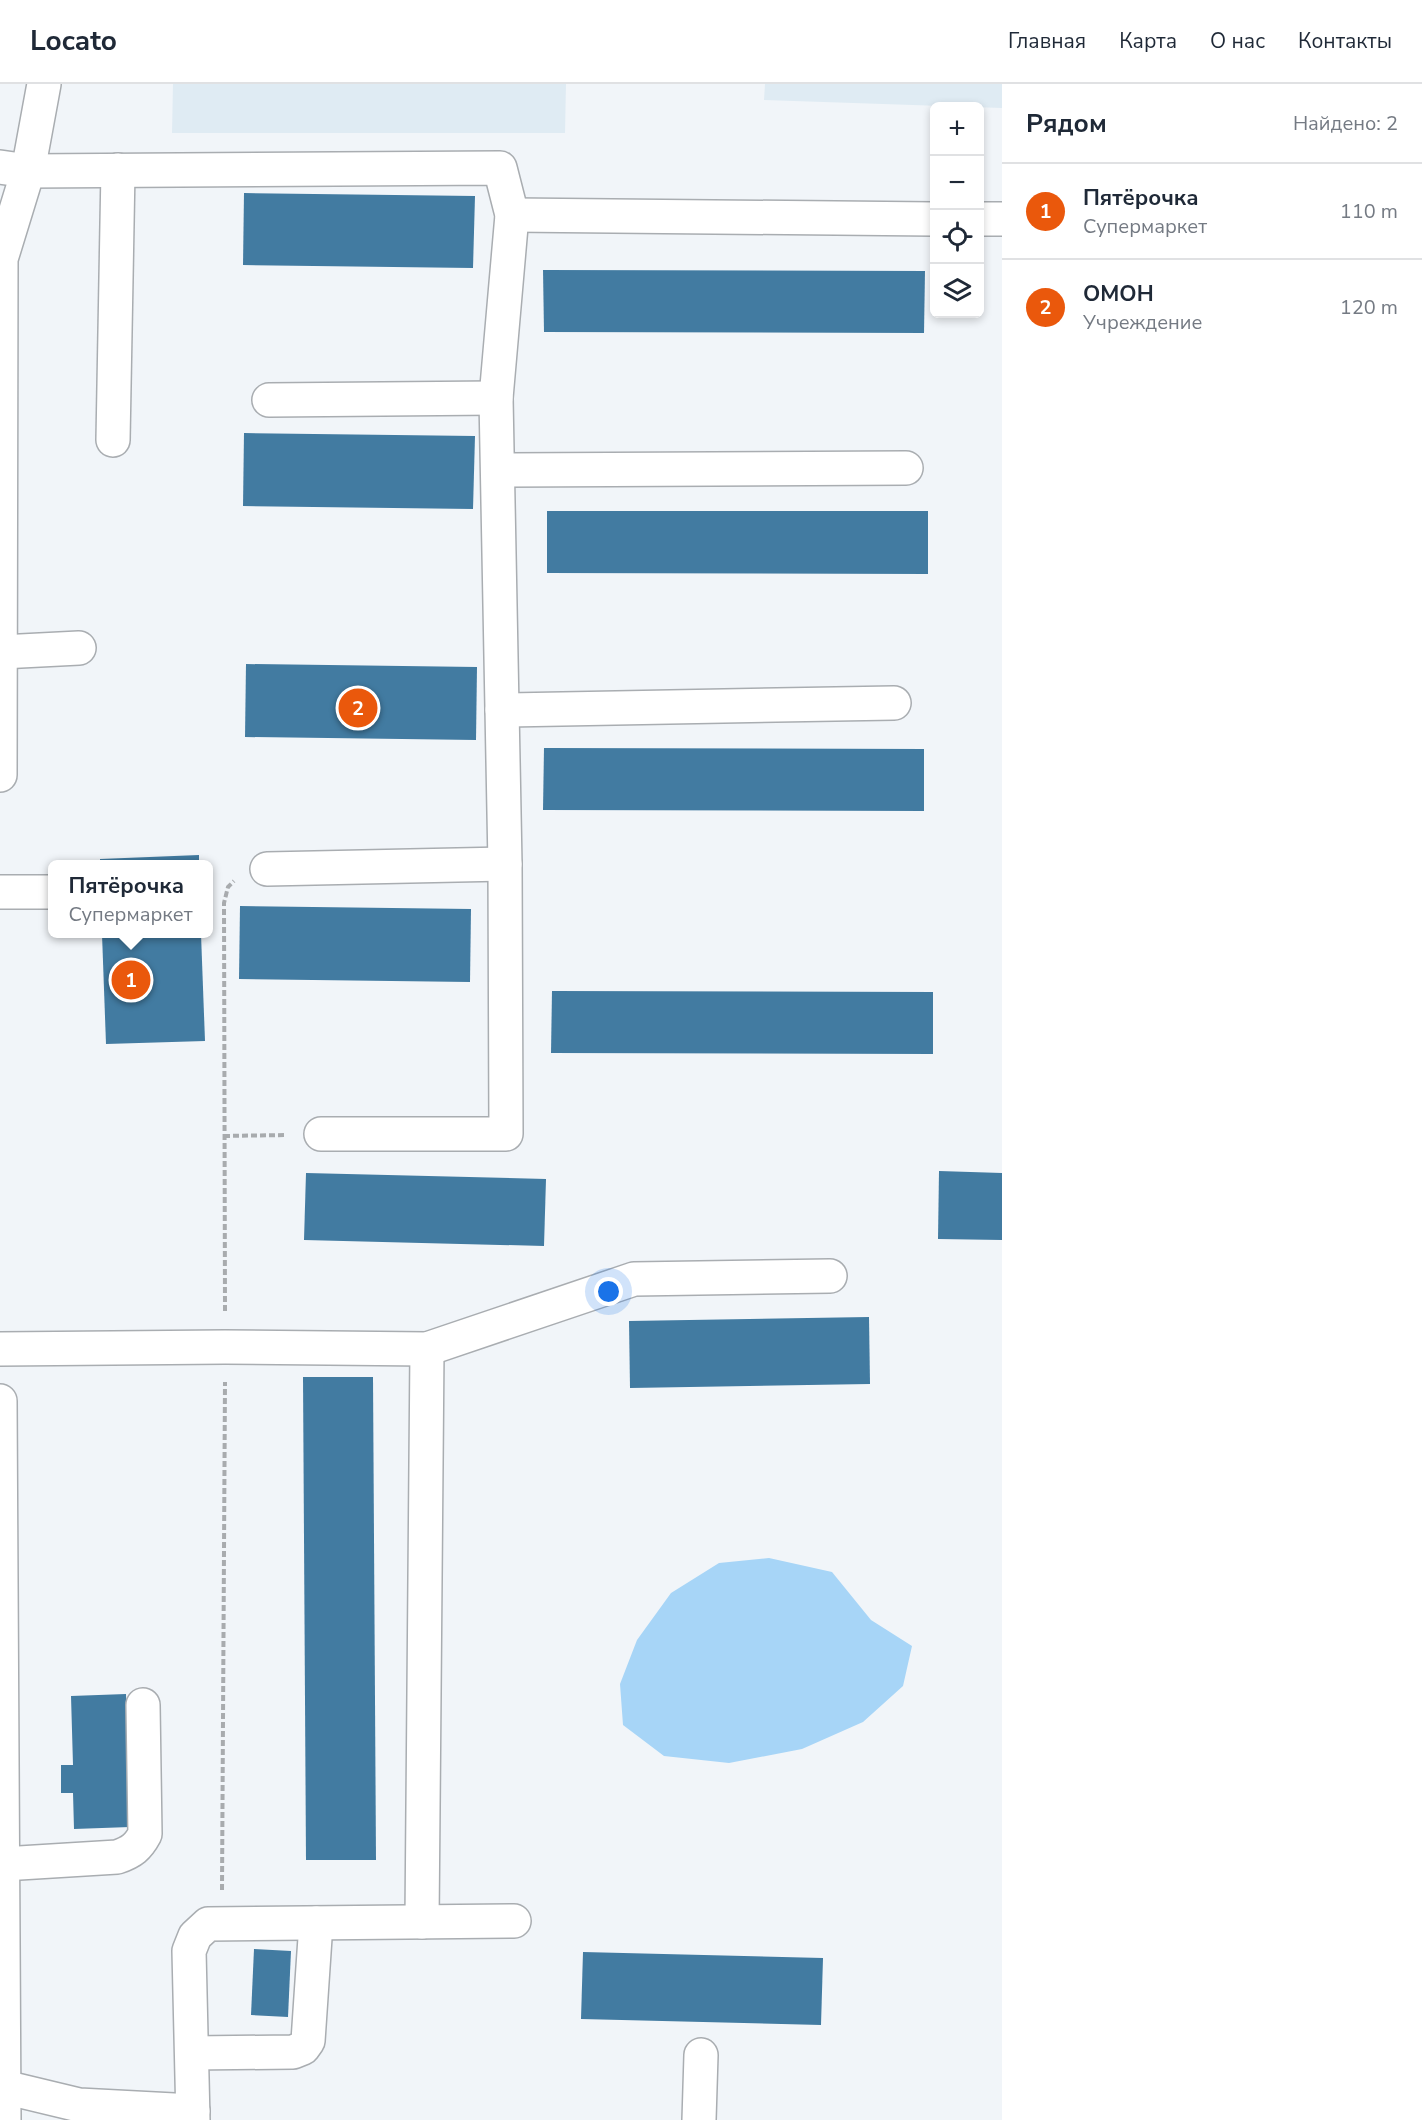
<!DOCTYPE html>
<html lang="ru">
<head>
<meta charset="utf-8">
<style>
  body { margin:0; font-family:"Nunito Sans",sans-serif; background:#f2f2f3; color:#1f2937 }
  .controls { position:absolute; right:18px; top:18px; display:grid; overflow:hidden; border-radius:9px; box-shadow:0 3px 9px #0003 }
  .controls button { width:54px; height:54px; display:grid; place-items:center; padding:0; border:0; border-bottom:2px solid #e0e1e3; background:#fff; color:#1f2937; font:30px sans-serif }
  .you { position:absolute; left:609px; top:1208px; width:21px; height:21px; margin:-15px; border:4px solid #fff; border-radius:50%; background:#1a73e8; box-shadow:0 0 0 9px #1a73e833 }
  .badge { display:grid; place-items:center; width:39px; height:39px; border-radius:50%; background:#ea580c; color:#fff; font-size:20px; font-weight:700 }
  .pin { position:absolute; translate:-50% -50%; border:3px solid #fff; box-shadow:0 2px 6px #0006 }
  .popup { position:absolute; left:48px; top:776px; width:165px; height:78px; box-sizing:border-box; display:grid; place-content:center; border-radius:9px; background:#fff; filter:drop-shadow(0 2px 4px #0005); font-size:20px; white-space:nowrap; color:#747a83 }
  .popup b { font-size:22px; color:#1f2937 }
  .popup::after { content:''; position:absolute; left:50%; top:100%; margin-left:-12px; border:12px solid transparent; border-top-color:#fff }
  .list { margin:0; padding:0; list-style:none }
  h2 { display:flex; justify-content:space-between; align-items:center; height:78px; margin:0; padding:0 24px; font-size:26px }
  h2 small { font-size:20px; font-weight:400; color:#747a83 }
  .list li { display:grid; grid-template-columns:39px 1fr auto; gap:18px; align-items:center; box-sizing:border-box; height:96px; padding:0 24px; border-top:2px solid #e0e1e3 }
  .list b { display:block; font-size:22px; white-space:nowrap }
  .list p { margin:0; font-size:20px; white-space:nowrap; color:#747a83 }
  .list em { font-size:20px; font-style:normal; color:#747a83 }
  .icon { flex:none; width:33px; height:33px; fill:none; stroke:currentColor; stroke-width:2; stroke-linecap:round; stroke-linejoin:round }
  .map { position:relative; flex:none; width:1002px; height:2036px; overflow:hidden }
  header { display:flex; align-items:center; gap:36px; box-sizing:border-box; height:84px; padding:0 30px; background:#fff; border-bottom:2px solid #e0e1e3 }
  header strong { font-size:28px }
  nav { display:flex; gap:33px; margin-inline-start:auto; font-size:21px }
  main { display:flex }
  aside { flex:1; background:#fff }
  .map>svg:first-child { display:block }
</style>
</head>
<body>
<header>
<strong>Locato</strong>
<nav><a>Главная</a><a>Карта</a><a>О нас</a><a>Контакты</a></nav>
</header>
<main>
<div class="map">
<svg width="1002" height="2036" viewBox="0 0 1002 2036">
  <rect width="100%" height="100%" fill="#f1f5f9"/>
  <g fill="#dfebf3">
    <path d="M173 0H566L565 49H172Z"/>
    <path d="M765 0H1002V24L764 16Z"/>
  </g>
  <path fill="#a7d5f7" d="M769 1474 832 1488 871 1536 912 1562 903 1602 863 1638 802 1665 729 1679 664 1672 623 1641 620 1600 637 1556 671 1509 719 1479Z"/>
  <g fill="#427ba1">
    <path d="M244 109 475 112 473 184 243 181Z"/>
    <path d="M543 186 925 187 924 249 544 248Z"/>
    <path d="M244 349 475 352 473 425 243 422Z"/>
    <path d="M547 427H928V490L547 489Z"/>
    <path d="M246 580 477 583 476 656 245 653Z"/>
    <path d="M544 664 924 665V727L543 726Z"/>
    <path d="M199 771V780H100V775Z"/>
    <path d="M240 822 471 825 470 898 239 895Z"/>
    <path d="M102 850H201L205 957 106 960Z"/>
    <path d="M552 907 933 908V970L551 969Z"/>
    <path d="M939 1087 1002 1089V1156L938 1155Z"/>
    <path d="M306 1089 546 1095 544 1162 304 1156Z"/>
    <path d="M869 1233 870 1300 630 1304 629 1237Z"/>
    <path d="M303 1293H373L376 1776H306Z"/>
    <path d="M126 1610 130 1743 74 1745 73 1709H61V1681H73L71 1612Z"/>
    <path d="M254 1865 291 1867 288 1933 251 1931Z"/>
    <path d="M583 1868 823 1874 821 1941 581 1935Z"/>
  </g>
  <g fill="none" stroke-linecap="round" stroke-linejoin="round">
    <defs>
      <g id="minor">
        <path d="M0 83 28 87 500 84 512 131 496 314 505 780 506 1050H321"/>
        <path d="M512 131 934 135"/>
        <path d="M980 135H1002"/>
        <path d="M269 316 496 314"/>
        <path d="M113 356 118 86"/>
        <path d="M498 386 906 384"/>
        <path d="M1 568 79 564"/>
        <path d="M502 626 894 619"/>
        <path d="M0 691 1 175 28 87 44 0"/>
        <path d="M267 785 505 780"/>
        <path d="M0 808H53"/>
        <path d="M0 1265 225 1263 427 1265 634 1195 830 1192"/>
        <path d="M0 1317 4 2036"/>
        <path d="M3 1780 117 1773C132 1768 138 1763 145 1750L143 1621"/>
        <path d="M422 1838 427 1265"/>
        <path d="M192 1969 293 1968 303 1964 308 1957 316 1839"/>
        <path d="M0 2002 79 2021 193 2027"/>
        <path d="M193 2036 189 1867 195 1852 208 1840 514 1837"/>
        <path d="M699 2036 701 1971"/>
      </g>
    </defs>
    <use href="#minor" stroke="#a9adb1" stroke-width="36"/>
    <g stroke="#a8abae" stroke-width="4" stroke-dasharray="6 3" stroke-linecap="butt">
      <path d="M224 1052 286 1051"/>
      <path d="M225 1227 224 819 228 803 234 797"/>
      <path d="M222 1806 225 1298"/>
    </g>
    <use href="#minor" stroke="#fff" stroke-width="33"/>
  </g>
</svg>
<div class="controls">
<button>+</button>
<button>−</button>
<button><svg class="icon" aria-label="locate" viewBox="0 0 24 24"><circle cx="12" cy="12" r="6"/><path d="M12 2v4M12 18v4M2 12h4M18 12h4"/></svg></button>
<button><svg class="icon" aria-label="layers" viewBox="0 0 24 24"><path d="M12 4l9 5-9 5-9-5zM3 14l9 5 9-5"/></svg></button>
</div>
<div class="you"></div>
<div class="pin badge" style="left:131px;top:896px">1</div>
<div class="popup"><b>Пятёрочка</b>Супермаркет</div>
<div class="pin badge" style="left:358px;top:624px">2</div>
</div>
<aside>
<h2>Рядом<small>Найдено: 2</small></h2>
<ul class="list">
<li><span class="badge">1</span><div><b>Пятёрочка</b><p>Супермаркет</p></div><em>110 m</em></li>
<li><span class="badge">2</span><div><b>ОМОН</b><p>Учреждение</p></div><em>120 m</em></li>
</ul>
</aside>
</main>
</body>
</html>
